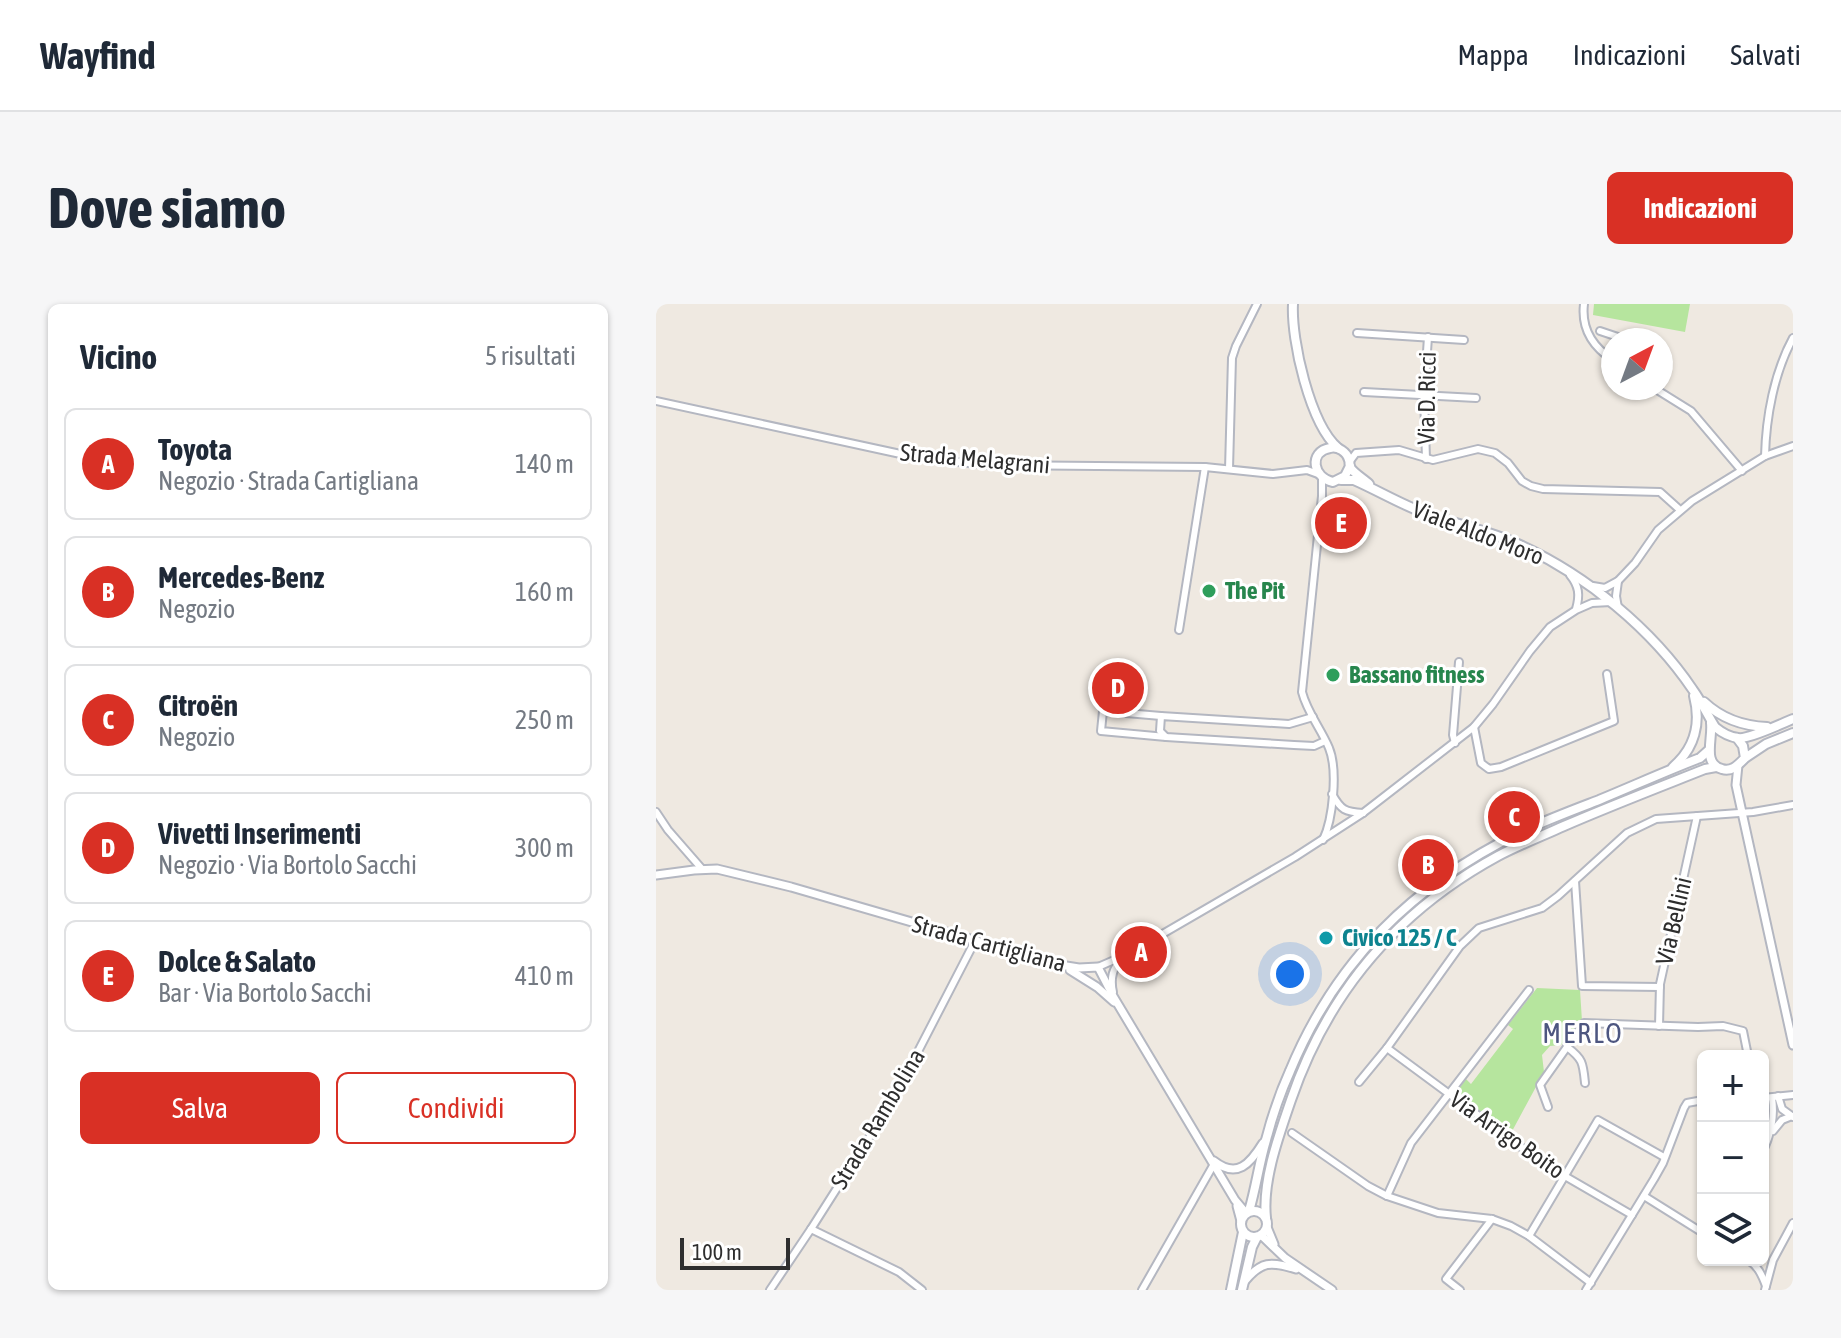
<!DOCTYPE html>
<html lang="it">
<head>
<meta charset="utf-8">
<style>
  body { margin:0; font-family:"Asap Condensed",sans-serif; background:#f6f6f7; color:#1f2937 }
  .controls { position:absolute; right:24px; bottom:24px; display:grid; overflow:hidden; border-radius:12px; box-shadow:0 2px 6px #0004 }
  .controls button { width:72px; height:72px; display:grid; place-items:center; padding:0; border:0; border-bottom:2px solid #e0e1e3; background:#fff; color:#1f2937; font:40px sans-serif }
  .compass { position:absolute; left:945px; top:24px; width:72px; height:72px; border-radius:50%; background:#fff; box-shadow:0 2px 6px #0004; rotate:41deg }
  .scale { position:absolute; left:24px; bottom:20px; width:110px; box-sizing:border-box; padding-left:8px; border:4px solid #2e2e2e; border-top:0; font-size:22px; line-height:28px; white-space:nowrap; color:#2e2e2e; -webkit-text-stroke:6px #fff; paint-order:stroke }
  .you { position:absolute; left:634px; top:670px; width:28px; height:28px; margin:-20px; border:6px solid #fff; border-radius:50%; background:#1a73e8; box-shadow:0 0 0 12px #1a73e833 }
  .badge { display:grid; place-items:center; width:52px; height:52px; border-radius:50%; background:#d93025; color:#fff; font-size:26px; font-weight:700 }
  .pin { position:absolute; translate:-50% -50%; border:4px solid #fff; box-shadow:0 2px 8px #0006 }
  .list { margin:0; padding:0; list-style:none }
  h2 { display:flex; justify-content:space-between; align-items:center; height:104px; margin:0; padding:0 32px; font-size:34px }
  h2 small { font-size:26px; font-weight:400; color:#747a83 }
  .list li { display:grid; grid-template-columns:52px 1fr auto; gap:24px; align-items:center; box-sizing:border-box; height:112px; margin:0 16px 16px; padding:0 16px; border:2px solid #e0e1e3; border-radius:12px }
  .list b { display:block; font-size:30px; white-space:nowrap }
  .list p { margin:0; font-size:26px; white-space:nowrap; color:#747a83 }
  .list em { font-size:26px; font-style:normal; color:#747a83 }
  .actions { display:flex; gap:16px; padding:24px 32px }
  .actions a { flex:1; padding:18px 0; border:2px solid #d93025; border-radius:12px; text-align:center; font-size:28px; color:#d93025 }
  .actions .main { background:#d93025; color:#fff }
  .icon { flex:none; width:44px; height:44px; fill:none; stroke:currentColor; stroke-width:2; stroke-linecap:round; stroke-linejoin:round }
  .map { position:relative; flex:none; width:1137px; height:986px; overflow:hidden; border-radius:12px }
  header { display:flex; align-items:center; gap:48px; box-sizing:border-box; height:112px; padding:0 40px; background:#fff; border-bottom:2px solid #e0e1e3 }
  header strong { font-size:38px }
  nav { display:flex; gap:44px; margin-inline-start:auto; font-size:28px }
  .intro { display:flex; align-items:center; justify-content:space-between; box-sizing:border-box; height:192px; padding:0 48px }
  h1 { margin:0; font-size:56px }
  .button { padding:20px 36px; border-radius:12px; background:#d93025; color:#fff; font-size:28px; font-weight:700 }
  main { display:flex; gap:48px; padding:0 48px }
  aside { flex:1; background:#fff; border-radius:12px; box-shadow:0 2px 6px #0004 }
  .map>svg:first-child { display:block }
</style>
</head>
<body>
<header>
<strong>Wayfind</strong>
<nav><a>Mappa</a><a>Indicazioni</a><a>Salvati</a></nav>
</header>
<div class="intro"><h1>Dove siamo</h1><a class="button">Indicazioni</a></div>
<main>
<aside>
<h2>Vicino<small>5 risultati</small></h2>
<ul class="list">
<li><span class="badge">A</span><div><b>Toyota</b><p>Negozio · Strada Cartigliana</p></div><em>140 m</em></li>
<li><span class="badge">B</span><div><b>Mercedes-Benz</b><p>Negozio</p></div><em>160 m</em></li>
<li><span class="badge">C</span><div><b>Citroën</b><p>Negozio</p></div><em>250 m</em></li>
<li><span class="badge">D</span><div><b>Vivetti Inserimenti</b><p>Negozio · Via Bortolo Sacchi</p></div><em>300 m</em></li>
<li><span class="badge">E</span><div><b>Dolce &amp; Salato</b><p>Bar · Via Bortolo Sacchi</p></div><em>410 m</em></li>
</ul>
<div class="actions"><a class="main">Salva</a><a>Condividi</a></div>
</aside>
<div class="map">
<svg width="1137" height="986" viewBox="0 0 1137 986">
  <rect width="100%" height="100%" fill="#efe9e1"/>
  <g fill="#b6e59e">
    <path d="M938 0H1034L1029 28 937 11Z"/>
    <path d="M881 684 924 686 926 717 905 741 894 742 886 751 888 768 854 831 799 790 810 775 815 780 857 725 852 721Z"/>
  </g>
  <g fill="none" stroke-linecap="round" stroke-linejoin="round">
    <defs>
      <g id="minor">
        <path d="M928 0C925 25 937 43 957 56"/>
        <path d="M944 27 962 33V36"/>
        <path d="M701 29 808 36"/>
        <path d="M998 84 1035 107 1086 167"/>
        <path d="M708 88 820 94"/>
        <path d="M0 97 263 154 332 161 549 163 617 170 651 166 662 170"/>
        <path d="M1109 152C1110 113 1118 69 1137 34"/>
        <path d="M770 155 768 92 772 33"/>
        <path d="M694 157 700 149 743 146 777 156 822 145 839 149 852 159 866 177 875 182 887 185 1004 188 1024 206"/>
        <path d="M573 165 576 54 580 42 601 0"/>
        <path d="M666 174V192L646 388C651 408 665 425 673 444 682 466 677 515 667 536"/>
        <path d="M914 271C923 282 924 291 920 305"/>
        <path d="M962 277 960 292 962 304"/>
        <path d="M937 282 949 284 962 277 979 259 1002 226 1036 197 1109 152 1137 142"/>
        <path d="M523 326 549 163"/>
        <path d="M505 412 447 407 445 427 510 433"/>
        <path d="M657 413 633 420 505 412 504 427 510 433 638 441 658 442 669 437"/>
        <path d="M818 423 825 459 833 465 845 463 958 417 951 370"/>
        <path d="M799 439 797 431 803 358"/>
        <path d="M676 490C685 506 689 508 707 509"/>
        <path d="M0 508 12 526 46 565"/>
        <path d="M919 577 926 682 1004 683"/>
        <path d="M442 663 472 650 639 553 707 509 818 423 837 400 874 347 894 323 920 306 936 299 955 298"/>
        <path d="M457 688C454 675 456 664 466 655"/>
        <path d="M1003 722 1004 680 1041 512"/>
        <path d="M911 743C927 755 927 759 929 779"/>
        <path d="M731 744 888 860 976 911"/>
        <path d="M703 778 731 744 804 642 823 624 886 604 902 592 971 529 1000 515 1097 508 1137 501"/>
        <path d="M1122 792 1126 805 1137 813"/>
        <path d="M1107 794 1137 791"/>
        <path d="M892 803 884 781 928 719 1042 723 1067 722 1087 727 1092 752"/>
        <path d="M1117 827 1126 816 1136 812"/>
        <path d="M636 829 712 882 731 892 782 909 836 915 855 922 873 932 935 979"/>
        <path d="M1107 847C1115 830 1119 813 1116 794"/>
        <path d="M731 892 755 839 873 686"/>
        <path d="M988 892 1047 929"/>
        <path d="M155 925 243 968 266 986"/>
        <path d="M873 932 942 816 1008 853"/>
        <path d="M1092 956C1102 962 1106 971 1110 982"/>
        <path d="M114 986 155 925 237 796 319 637"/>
        <path d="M486 986 558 860"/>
        <path d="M804 986 790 975 836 915"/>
        <path d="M930 986 998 875 1007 859 1028 804 1031 799 1047 796"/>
        <path d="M1109 986 1117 956 1137 919"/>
      </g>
      <g id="tertiary">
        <path d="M1082 461 1080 481 1137 741"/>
        <path d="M0 571 38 566 61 565 135 583 404 661 423 664 442 663 457 692 579 896 590 909"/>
        <path d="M414 666 441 683 458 698"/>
        <path d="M558 857C581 875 594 860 607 839"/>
        <path d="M581 902 585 917"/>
        <path d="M611 923 618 940"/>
        <path d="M605 931 629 954 676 986"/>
        <path d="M588 978C605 957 615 957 640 965"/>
      </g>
      <g id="secondary">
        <path d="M637 0C635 36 654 120 682 144"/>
        <path d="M694 162 689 172 677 178C657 174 652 148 674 144 682 142 691 148 693 156 694 158 693 161 694 163 697 169 708 175 713 180"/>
        <path d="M685 176H698C723 187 746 201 771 210 802 221 834 227 864 241 930 271 996 325 1037 386 1045 397 1051 410 1059 423 1065 428 1074 433 1082 434 1091 436 1127 419 1137 415"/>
        <path d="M1048 398C1066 415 1087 422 1111 423"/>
        <path d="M1055 419C1057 435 1046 460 1066 465 1076 468 1082 461 1089 454L1087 442 1081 434"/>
        <path d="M1089 454 1110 440 1137 429"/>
        <path d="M1017 463C1039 444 1045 419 1038 392"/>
        <circle cx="598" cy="920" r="13"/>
        <path d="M593 907C600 884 603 859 610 836 616 813 624 789 634 767 680 656 757 581 865 528 890 516 917 506 943 496 977 482 1010 467 1044 454L1053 446"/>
        <path d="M610 914C606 877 623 831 635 796 672 688 741 607 842 552 863 541 886 532 908 522 954 502 1001 484 1049 465L1060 463"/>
        <path d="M575 986 587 928"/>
        <path d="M586 986 596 943 601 933"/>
      </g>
    </defs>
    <use href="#minor" stroke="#b4b7c1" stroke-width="10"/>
    <use href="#tertiary" stroke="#b4b7c1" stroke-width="11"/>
    <use href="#secondary" stroke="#b4b7c1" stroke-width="12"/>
    <use href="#minor" stroke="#fff" stroke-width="6"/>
    <use href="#tertiary" stroke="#fff" stroke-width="7"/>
    <use href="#secondary" stroke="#fff" stroke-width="8"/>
  </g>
  <g fill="#2e9e5b" stroke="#fff" stroke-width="3">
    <circle cx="553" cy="287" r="8"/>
    <circle cx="677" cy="371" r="8"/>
  </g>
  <circle fill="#0f9aa8" stroke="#fff" stroke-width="3" cx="670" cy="634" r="8"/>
  <g text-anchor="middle" stroke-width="6" stroke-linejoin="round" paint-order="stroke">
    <g font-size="24" fill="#2e2e2e" stroke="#fff">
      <text transform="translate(771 94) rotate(-89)" y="8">Via D. Ricci</text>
      <text transform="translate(319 155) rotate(5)" y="8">Strada Melagrani</text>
      <text transform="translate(822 229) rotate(21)" y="8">Viale Aldo Moro</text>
      <text transform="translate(1018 617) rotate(-77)" y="8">Via Bellini</text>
      <text transform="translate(333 640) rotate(15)" y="8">Strada Cartigliana</text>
      <text transform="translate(222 815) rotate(-59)" y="8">Strada Rambolina</text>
      <text transform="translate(851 831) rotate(35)" y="8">Via Arrigo Boito</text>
    </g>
    <g font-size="24" font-weight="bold" fill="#27864d" stroke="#fff" text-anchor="start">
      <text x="569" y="295">The Pit</text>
      <text x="693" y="379">Bassano fitness</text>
    </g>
    <g font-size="24" font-weight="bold" fill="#0d838f" stroke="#fff" text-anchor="start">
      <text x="686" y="642">Civico 125 / C</text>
    </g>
    <g font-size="28" letter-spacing="2" fill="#4d5680" stroke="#fff">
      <text x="927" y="739">MERLO</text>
    </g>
  </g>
</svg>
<div class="controls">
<button>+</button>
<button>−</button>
<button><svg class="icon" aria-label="layers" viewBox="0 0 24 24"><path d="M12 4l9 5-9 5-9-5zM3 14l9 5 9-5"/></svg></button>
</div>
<svg class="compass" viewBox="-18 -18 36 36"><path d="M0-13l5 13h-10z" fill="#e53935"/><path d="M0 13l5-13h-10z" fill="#747a83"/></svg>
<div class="scale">100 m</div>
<div class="you"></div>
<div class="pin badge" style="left:485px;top:648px">A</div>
<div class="pin badge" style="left:772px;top:561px">B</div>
<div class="pin badge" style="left:858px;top:513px">C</div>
<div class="pin badge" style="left:462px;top:384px">D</div>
<div class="pin badge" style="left:685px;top:219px">E</div>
</div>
</main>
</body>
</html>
